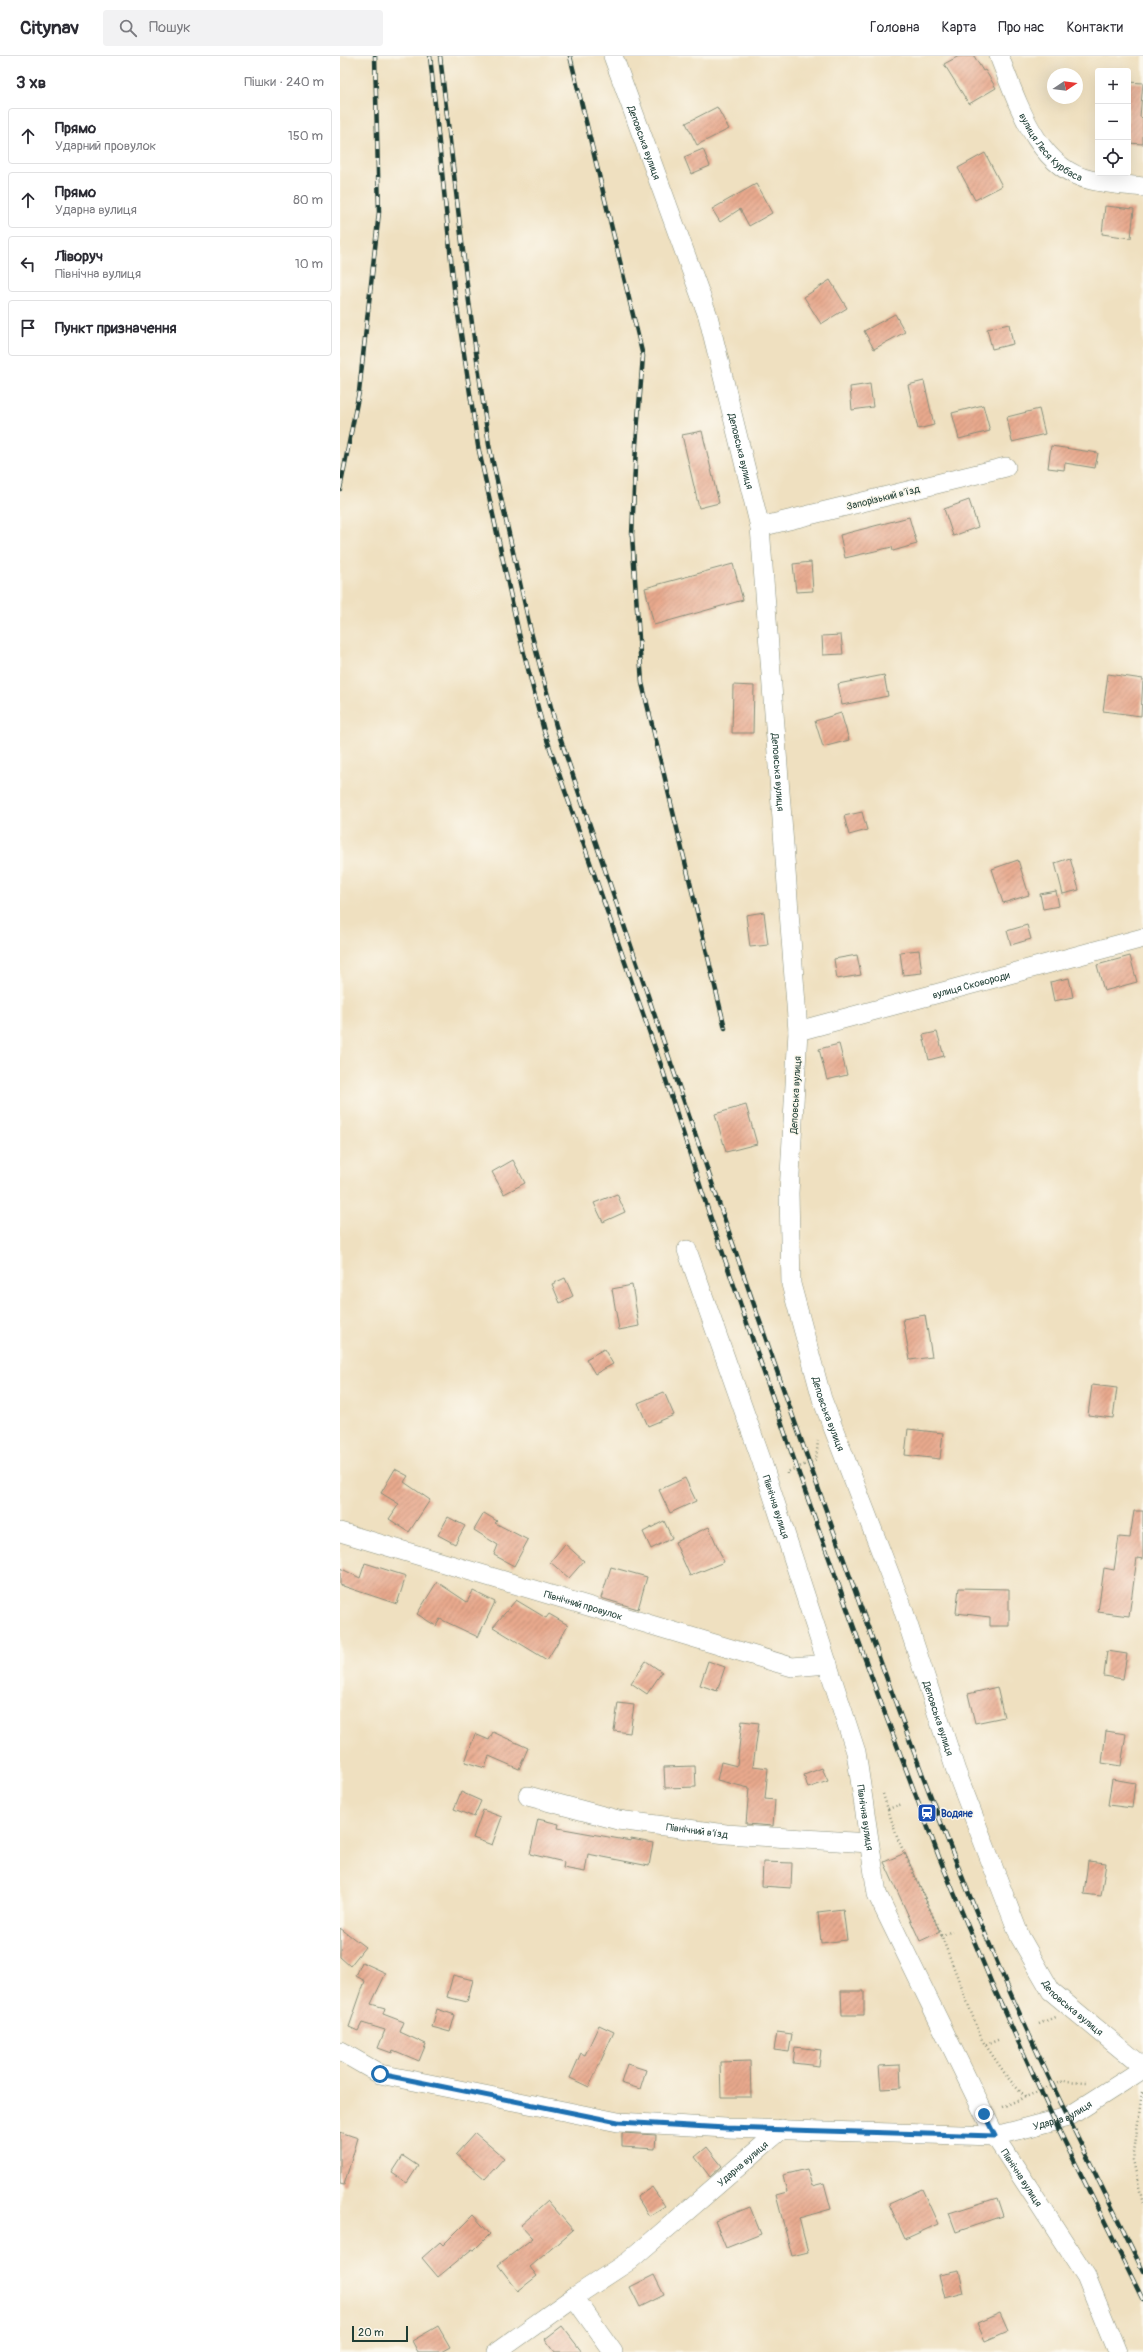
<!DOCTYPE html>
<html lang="uk">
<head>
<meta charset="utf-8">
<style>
  body { margin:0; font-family:Pangolin,sans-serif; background:#f2f2f3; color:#2b2b33 }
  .controls { position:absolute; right:12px; top:12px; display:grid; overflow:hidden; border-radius:4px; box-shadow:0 4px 16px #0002 }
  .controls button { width:36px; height:36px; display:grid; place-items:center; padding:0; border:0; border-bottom:1px solid #e1e1e2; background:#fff; color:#2b2b33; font:20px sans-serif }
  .compass { position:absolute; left:707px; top:12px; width:36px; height:36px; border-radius:50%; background:#fff; box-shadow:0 4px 16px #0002; rotate:77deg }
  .scale { position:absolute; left:12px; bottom:10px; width:56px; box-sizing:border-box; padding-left:4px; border:2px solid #1f3d34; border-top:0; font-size:11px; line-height:14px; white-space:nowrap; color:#1f3d34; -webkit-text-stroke:3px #fbf7ec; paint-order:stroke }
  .stop { position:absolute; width:12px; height:12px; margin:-9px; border:3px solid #1f6fb2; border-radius:50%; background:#fff }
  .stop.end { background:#1f6fb2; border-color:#fff; box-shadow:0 1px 4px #0008 }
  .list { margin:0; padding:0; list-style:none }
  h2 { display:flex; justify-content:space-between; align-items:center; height:52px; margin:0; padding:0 16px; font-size:17px }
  h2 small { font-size:13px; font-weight:400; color:#7c7c81 }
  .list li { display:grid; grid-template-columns:26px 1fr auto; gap:12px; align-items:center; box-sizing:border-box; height:56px; margin:0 8px 8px; padding:0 8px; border:1px solid #e1e1e2; border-radius:4px }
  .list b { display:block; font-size:15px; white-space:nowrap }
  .list p { margin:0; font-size:13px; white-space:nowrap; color:#7c7c81 }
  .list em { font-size:13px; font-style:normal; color:#7c7c81 }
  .icon { flex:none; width:22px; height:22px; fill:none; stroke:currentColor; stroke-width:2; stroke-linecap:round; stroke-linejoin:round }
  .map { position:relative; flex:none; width:803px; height:2296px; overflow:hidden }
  header { display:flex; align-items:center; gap:24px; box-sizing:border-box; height:56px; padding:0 20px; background:#fff; border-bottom:1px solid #e1e1e2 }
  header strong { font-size:19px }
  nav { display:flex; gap:22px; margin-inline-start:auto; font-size:14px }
  .search { width:280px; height:36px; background:#f2f2f3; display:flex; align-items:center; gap:10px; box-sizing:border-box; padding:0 14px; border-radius:4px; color:#7c7c81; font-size:15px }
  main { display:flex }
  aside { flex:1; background:#fff }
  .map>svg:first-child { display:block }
</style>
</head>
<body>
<header>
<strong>Citynav</strong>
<div class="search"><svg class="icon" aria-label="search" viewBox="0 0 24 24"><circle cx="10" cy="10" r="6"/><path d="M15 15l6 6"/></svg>Пошук</div>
<nav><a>Головна</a><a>Карта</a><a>Про нас</a><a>Контакти</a></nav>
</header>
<main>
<aside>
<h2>3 хв<small>Пішки · 240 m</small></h2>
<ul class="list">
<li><svg class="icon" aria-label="ahead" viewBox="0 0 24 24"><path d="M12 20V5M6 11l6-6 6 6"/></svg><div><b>Прямо</b><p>Ударний провулок</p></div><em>150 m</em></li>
<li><svg class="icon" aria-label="ahead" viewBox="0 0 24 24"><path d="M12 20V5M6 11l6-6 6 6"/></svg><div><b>Прямо</b><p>Ударна вулиця</p></div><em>80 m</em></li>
<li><svg class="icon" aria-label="left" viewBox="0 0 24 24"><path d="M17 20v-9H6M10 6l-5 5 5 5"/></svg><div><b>Ліворуч</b><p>Північна вулиця</p></div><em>10 m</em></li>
<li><svg class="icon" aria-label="arrive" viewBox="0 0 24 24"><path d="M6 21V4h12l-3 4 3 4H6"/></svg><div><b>Пункт призначення</b></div></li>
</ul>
</aside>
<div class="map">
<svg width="803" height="2296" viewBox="0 0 803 2296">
  <defs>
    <pattern id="building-hatch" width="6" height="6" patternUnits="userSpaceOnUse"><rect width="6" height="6" fill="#e8a98d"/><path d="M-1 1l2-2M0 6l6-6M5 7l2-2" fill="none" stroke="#bb8b74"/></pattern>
  </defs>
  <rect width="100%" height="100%" fill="#fbf7ec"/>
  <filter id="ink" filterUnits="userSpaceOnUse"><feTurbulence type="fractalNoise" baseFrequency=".025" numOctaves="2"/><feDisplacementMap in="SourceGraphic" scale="8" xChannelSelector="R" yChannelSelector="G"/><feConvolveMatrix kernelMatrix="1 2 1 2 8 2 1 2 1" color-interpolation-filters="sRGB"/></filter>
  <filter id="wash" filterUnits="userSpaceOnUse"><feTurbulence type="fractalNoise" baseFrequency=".012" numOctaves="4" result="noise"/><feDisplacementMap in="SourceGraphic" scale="16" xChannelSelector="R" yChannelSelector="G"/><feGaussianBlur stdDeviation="0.9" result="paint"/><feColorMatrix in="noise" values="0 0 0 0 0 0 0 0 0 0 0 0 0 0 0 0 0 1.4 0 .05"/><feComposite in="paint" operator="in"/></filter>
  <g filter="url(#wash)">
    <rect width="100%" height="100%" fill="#efe0c0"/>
    <g id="blocks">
      <g fill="url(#building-hatch)">
        <path d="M619 0H634L643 15 645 14 656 32 629 48 604 8Z"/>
        <path d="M788 26 803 27 800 61 803 62V88L788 87Z"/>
        <path d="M377 51 389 73 357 89 346 67Z"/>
        <path d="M363 93 370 110 351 118 344 101Z"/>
        <path d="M645 97 662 130 635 144 618 112Z"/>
        <path d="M416 128 432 157 409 170 400 153 380 166 372 153Z"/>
        <path d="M765 150 794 153 791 182 762 178Z"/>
        <path d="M490 224 507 252 481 268 464 241Z"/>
        <path d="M555 258 565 276 534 293 524 275Z"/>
        <path d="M669 268 673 288 652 293 647 273Z"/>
        <path d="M584 325 594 369 578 373 568 329Z"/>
        <path d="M530 328 533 351 512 354 510 331Z"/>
        <path d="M643 349 650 375 619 383 612 357Z"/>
        <path d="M699 353 705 378 672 386 667 361Z"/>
        <path d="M362 375 379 447 359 452 342 379Z"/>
        <path d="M711 390 758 397 755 412 725 407 724 414 708 412Z"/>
        <path d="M629 444 638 471 613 480 604 453Z"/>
        <path d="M569 461 577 488 553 495 552 491 505 502 500 479Z"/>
        <path d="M471 506 473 535 456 536 453 508Z"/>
        <path d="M393 508 403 544 314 569 305 532Z"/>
        <path d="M501 579 503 598 483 599 482 580Z"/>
        <path d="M768 618 803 623 801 660 763 655Z"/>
        <path d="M544 619 548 640 502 649 498 628Z"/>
        <path d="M393 629 414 630 413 677H392Z"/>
        <path d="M501 657 509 684 483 691 475 665Z"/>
        <path d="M522 756 527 774 509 779 504 760Z"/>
        <path d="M730 802 739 834 723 838 715 807Z"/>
        <path d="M678 804 689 839 663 847 652 813Z"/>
        <path d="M716 835 719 850 703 853 700 838Z"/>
        <path d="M424 856 428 889 410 891 406 859Z"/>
        <path d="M687 869 691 883 671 889 667 875Z"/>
        <path d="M579 894 582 917 563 919 560 896Z"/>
        <path d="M517 899 521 919 497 923 494 903Z"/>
        <path d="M790 900 797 926 764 935 757 909Z"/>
        <path d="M729 922 733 941 714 945 710 926Z"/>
        <path d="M597 976 604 1000 589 1004 583 979Z"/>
        <path d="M499 988 507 1019 487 1024 479 993Z"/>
        <path d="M406 1049 417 1088 386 1096 375 1058Z"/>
        <path d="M173 1104 185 1127 164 1138 152 1116Z"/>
        <path d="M277 1138 285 1156 263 1166 254 1147Z"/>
        <path d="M225 1222 233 1240 220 1247 212 1228Z"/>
        <path d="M292 1229 299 1270 279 1274 272 1233Z"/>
        <path d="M585 1259 592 1301 570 1304 563 1263Z"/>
        <path d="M264 1293 273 1308 255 1318 246 1303Z"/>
        <path d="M752 1329 777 1332 773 1362 748 1359Z"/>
        <path d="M324 1336 334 1359 308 1370 298 1347Z"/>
        <path d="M568 1373 603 1377 600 1403 565 1399Z"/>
        <path d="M55 1413 68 1420 64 1426 90 1444 69 1476 49 1463 59 1448 41 1437Z"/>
        <path d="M345 1422 356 1445 330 1457 319 1434Z"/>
        <path d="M794 1455H803V1503L797 1502 789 1560 758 1556 764 1512 774 1514 779 1481 790 1482Z"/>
        <path d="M144 1457 157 1465 155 1467 188 1484 174 1510 154 1499 158 1489 134 1474Z"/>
        <path d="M108 1461 125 1470 115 1488 98 1479Z"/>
        <path d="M324 1465 332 1482 311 1493 303 1476Z"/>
        <path d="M369 1471 384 1506 350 1520 335 1486Z"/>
        <path d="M225 1488 244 1505 229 1522 210 1506Z"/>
        <path d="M25 1507 66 1520 57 1548 0 1529V1512L20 1522Z"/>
        <path d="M271 1511 307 1521 298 1553 261 1542Z"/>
        <path d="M97 1526 127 1546 133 1535 155 1546 138 1581 100 1563 96 1570 77 1558Z"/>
        <path d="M619 1532 669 1533V1570H650V1561L616 1557Z"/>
        <path d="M176 1544 206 1562 209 1558 228 1569 207 1604 153 1571Z"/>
        <path d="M767 1595 787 1598 783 1623 764 1620Z"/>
        <path d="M306 1605 322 1616 307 1638 291 1627Z"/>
        <path d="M368 1605 385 1611 377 1635 360 1629Z"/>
        <path d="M657 1631 664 1661 635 1667 628 1638Z"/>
        <path d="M278 1647 294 1649 290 1677 274 1675Z"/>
        <path d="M402 1665 419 1667 413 1710 428 1712 425 1743 435 1744 433 1770 406 1768 409 1732 377 1724 381 1706 397 1710Z"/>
        <path d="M766 1675 786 1678 781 1710 762 1707Z"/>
        <path d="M153 1676 188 1692 179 1713 149 1700 145 1712 125 1706 135 1678 149 1684Z"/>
        <path d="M355 1710 356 1731 325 1732 324 1711Z"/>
        <path d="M482 1712 488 1725 468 1732 464 1719Z"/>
        <path d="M772 1723 795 1727 792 1752 768 1749Z"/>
        <path d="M121 1736 141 1745 134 1761 114 1753Z"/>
        <path d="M143 1754 162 1761 152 1789 133 1782Z"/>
        <path d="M198 1763 219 1768 218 1772 291 1785V1783L313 1787 309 1810 248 1798 245 1816 223 1812 224 1806 190 1798Z"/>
        <path d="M565 1797 600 1876 580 1885 544 1806Z"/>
        <path d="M748 1805 766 1807 761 1840 744 1838Z"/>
        <path d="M423 1806 452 1807 451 1832 422 1830Z"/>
        <path d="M503 1853 507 1884 481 1887 478 1856Z"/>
        <path d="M0 1872 25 1891 10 1910 0 1901Z"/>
        <path d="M22 1906 46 1917 31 1948 45 1952 43 1958 64 1966 60 1976 86 1988 79 2005 53 1994 52 1997 38 1992 45 1974 22 1967 18 1975 9 1971 25 1925 16 1920Z"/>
        <path d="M113 1919 133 1924 127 1946 107 1941Z"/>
        <path d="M501 1935H524V1959H502Z"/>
        <path d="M97 1953 115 1959 110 1976 92 1971Z"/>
        <path d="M259 1969 274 1976 249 2031 230 2022 241 1997 245 1999Z"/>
        <path d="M437 1976 452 1978 449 1996 434 1994Z"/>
        <path d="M455 1991 481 1994 479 2010 453 2007Z"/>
        <path d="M410 2005 411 2041H381L380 2006Z"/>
        <path d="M287 2008 306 2014 300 2033 281 2027Z"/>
        <path d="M560 2009 561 2032 541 2033 539 2010Z"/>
        <path d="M0 2076 18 2082 4 2129 0 2128Z"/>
        <path d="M135 2077 164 2102 145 2123 116 2098Z"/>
        <path d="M282 2077 316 2079 315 2093 282 2091Z"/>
        <path d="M367 2091 382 2110 370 2121 355 2101Z"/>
        <path d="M63 2100 78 2110 67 2127 52 2117Z"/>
        <path d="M467 2113 472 2130 484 2127 491 2153 459 2162 468 2196 452 2200 436 2139 447 2136 443 2119Z"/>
        <path d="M312 2131 325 2150 309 2160 297 2141Z"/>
        <path d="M582 2133 598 2168 565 2183 549 2148Z"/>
        <path d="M657 2142 663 2160 616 2176 609 2157Z"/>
        <path d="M208 2145 233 2174 190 2211 197 2220 178 2235 158 2209 193 2182 181 2169Z"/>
        <path d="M410 2151 421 2178 386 2192 375 2165Z"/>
        <path d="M133 2159 150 2178 134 2194 132 2193 98 2221 82 2202 100 2186 103 2189Z"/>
        <path d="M619 2215 624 2237 605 2242 599 2219Z"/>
        <path d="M314 2219 324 2239 300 2251 290 2231Z"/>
        <path d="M660 2257 668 2275 645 2285 637 2267Z"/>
        <path d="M98 2270 110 2291 101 2296H78L72 2285Z"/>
        <path d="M222 2270 242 2296H215L205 2283Z"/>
      </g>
    </g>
  </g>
  <g filter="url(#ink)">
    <use href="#blocks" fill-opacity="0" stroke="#878e7a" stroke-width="1"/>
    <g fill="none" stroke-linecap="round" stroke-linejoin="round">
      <defs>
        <g id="minor">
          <path id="s1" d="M273 0 368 260 420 471 458 975 449 1137 451 1228 482 1343 562 1550 616 1715 680 1881 711 1935 803 2011"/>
          <path id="s2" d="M659 0C677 45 697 113 751 124 768 128 786 129 803 131"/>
          <path d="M420 471 666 411"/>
          <path id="s3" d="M458 975 803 882"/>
          <path id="s4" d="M347 1194 421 1403 516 1696 537 1838 655 2080 746 2220 777 2296"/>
          <path id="s5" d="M0 1476 452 1611 488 1608"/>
          <path id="s6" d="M188 1740 278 1764 386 1778 529 1787"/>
          <path id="s7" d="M0 1995 40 2018 278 2066 386 2072 655 2080 728 2061 803 2013"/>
          <path d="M234 2241 273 2296"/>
          <path id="s8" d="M157 2296 234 2241 289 2205 442 2073"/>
        </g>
      </defs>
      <use href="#minor" stroke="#878e7a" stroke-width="20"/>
      <g stroke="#878e7a" stroke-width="2.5" stroke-dasharray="1 3" stroke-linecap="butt">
        <path d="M447 1418V1416L476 1404 478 1385"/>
        <path d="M543 1738 557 1781 600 1876 642 1984 668 2022 686 2042"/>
        <path d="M548 1753 562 1748"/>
        <path d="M601 1880 612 1875"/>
        <path d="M699 1968 715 1961"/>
        <path d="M646 1989 660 1983"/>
        <path d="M802 2036 793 2104 803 2148"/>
        <path d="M662 2051 723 2025 747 2026"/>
      </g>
      <use href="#minor" stroke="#fff" stroke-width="19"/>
      <defs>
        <g id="rail">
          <path d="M90 0 114 232 138 390 179 578 204 675 322 1012 370 1160 459 1418 538 1639 599 1801 652 1928 714 2064 803 2244"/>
          <path d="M100 0 129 246 149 389 191 576 216 670C304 927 390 1184 481 1440 536 1594 591 1748 654 1899 699 2006 752 2110 803 2215"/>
          <path d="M230 0 303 300 296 389 292 479 302 627 385 972"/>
          <path d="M0 433 19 336 39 156 35 0"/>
        </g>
      </defs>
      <use href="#rail" stroke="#1f3d34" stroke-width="4.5"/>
      <use href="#rail" stroke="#fbf7ec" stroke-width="3" stroke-dasharray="9" stroke-linecap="butt"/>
    </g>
  </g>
  <g fill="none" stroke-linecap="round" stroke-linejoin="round" filter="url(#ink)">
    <path stroke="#1f6fb2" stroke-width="5" d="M40 2018 278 2066 386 2072 655 2080 644 2058"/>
  </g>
  <defs>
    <symbol id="station-square" viewBox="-11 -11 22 22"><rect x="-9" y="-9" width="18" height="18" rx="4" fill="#1a4fb4" stroke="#fbf7ec"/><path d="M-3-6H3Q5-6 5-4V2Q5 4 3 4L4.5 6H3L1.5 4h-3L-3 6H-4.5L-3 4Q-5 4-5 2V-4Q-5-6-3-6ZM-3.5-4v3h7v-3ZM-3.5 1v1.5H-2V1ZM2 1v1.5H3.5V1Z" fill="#fff"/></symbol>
  </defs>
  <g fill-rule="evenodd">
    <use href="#station-square" x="576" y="1746" width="22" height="22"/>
  </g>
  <g text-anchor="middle" stroke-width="3" stroke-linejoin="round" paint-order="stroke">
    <g font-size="10" fill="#1f3d34" stroke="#fbf7ec">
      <text dy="4" stroke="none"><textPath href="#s1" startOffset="92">Деповська вулиця</textPath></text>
      <text dy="4" stroke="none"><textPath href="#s2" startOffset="107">вулиця Леся Курбаса</textPath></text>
      <text dy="4" stroke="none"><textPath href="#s1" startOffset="416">Деповська вулиця</textPath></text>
      <text transform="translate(543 441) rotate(-14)" y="4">Запорізький вʼїзд</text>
      <text dy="4" stroke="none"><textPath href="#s1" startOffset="740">Деповська вулиця</textPath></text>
      <text dy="4" stroke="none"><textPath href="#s3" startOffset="179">вулиця Сковороди</textPath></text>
      <text transform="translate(455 1039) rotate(-87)" y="4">Деповська вулиця</text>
      <text dy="4" stroke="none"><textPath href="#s1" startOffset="1388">Деповська вулиця</textPath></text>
      <text dy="4" stroke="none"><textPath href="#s4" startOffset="272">Північна вулиця</textPath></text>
      <text dy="4" stroke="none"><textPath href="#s5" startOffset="254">Північний провулок</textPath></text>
      <text dy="4" stroke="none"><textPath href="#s1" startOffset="1712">Деповська вулиця</textPath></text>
      <text dy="4" stroke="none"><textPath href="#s4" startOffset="596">Північна вулиця</textPath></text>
      <text dy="4" stroke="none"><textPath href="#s6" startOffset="173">Північний в'їзд</textPath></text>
      <text dy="4" stroke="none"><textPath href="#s1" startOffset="2035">Деповська вулиця</textPath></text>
      <text dy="4" stroke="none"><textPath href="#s7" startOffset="737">Ударна вулиця</textPath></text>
      <text dy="4" stroke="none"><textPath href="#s8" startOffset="310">Ударна вулиця</textPath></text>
      <text dy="4" stroke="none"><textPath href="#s4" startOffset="992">Північна вулиця</textPath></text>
    </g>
    <g font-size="10" font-weight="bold" fill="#164399" stroke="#fbf7ec" text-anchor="start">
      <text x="601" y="1761">Водяне</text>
    </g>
  </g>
</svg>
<div class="controls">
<button>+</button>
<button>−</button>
<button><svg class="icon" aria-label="locate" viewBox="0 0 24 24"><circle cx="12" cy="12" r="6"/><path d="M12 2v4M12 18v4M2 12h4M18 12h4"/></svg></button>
</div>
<svg class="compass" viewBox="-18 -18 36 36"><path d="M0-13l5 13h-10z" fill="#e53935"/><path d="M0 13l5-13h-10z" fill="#7c7c81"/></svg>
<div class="scale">20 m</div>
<div class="stop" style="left:40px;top:2018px"></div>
<div class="stop end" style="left:644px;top:2058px"></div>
</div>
</main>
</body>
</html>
